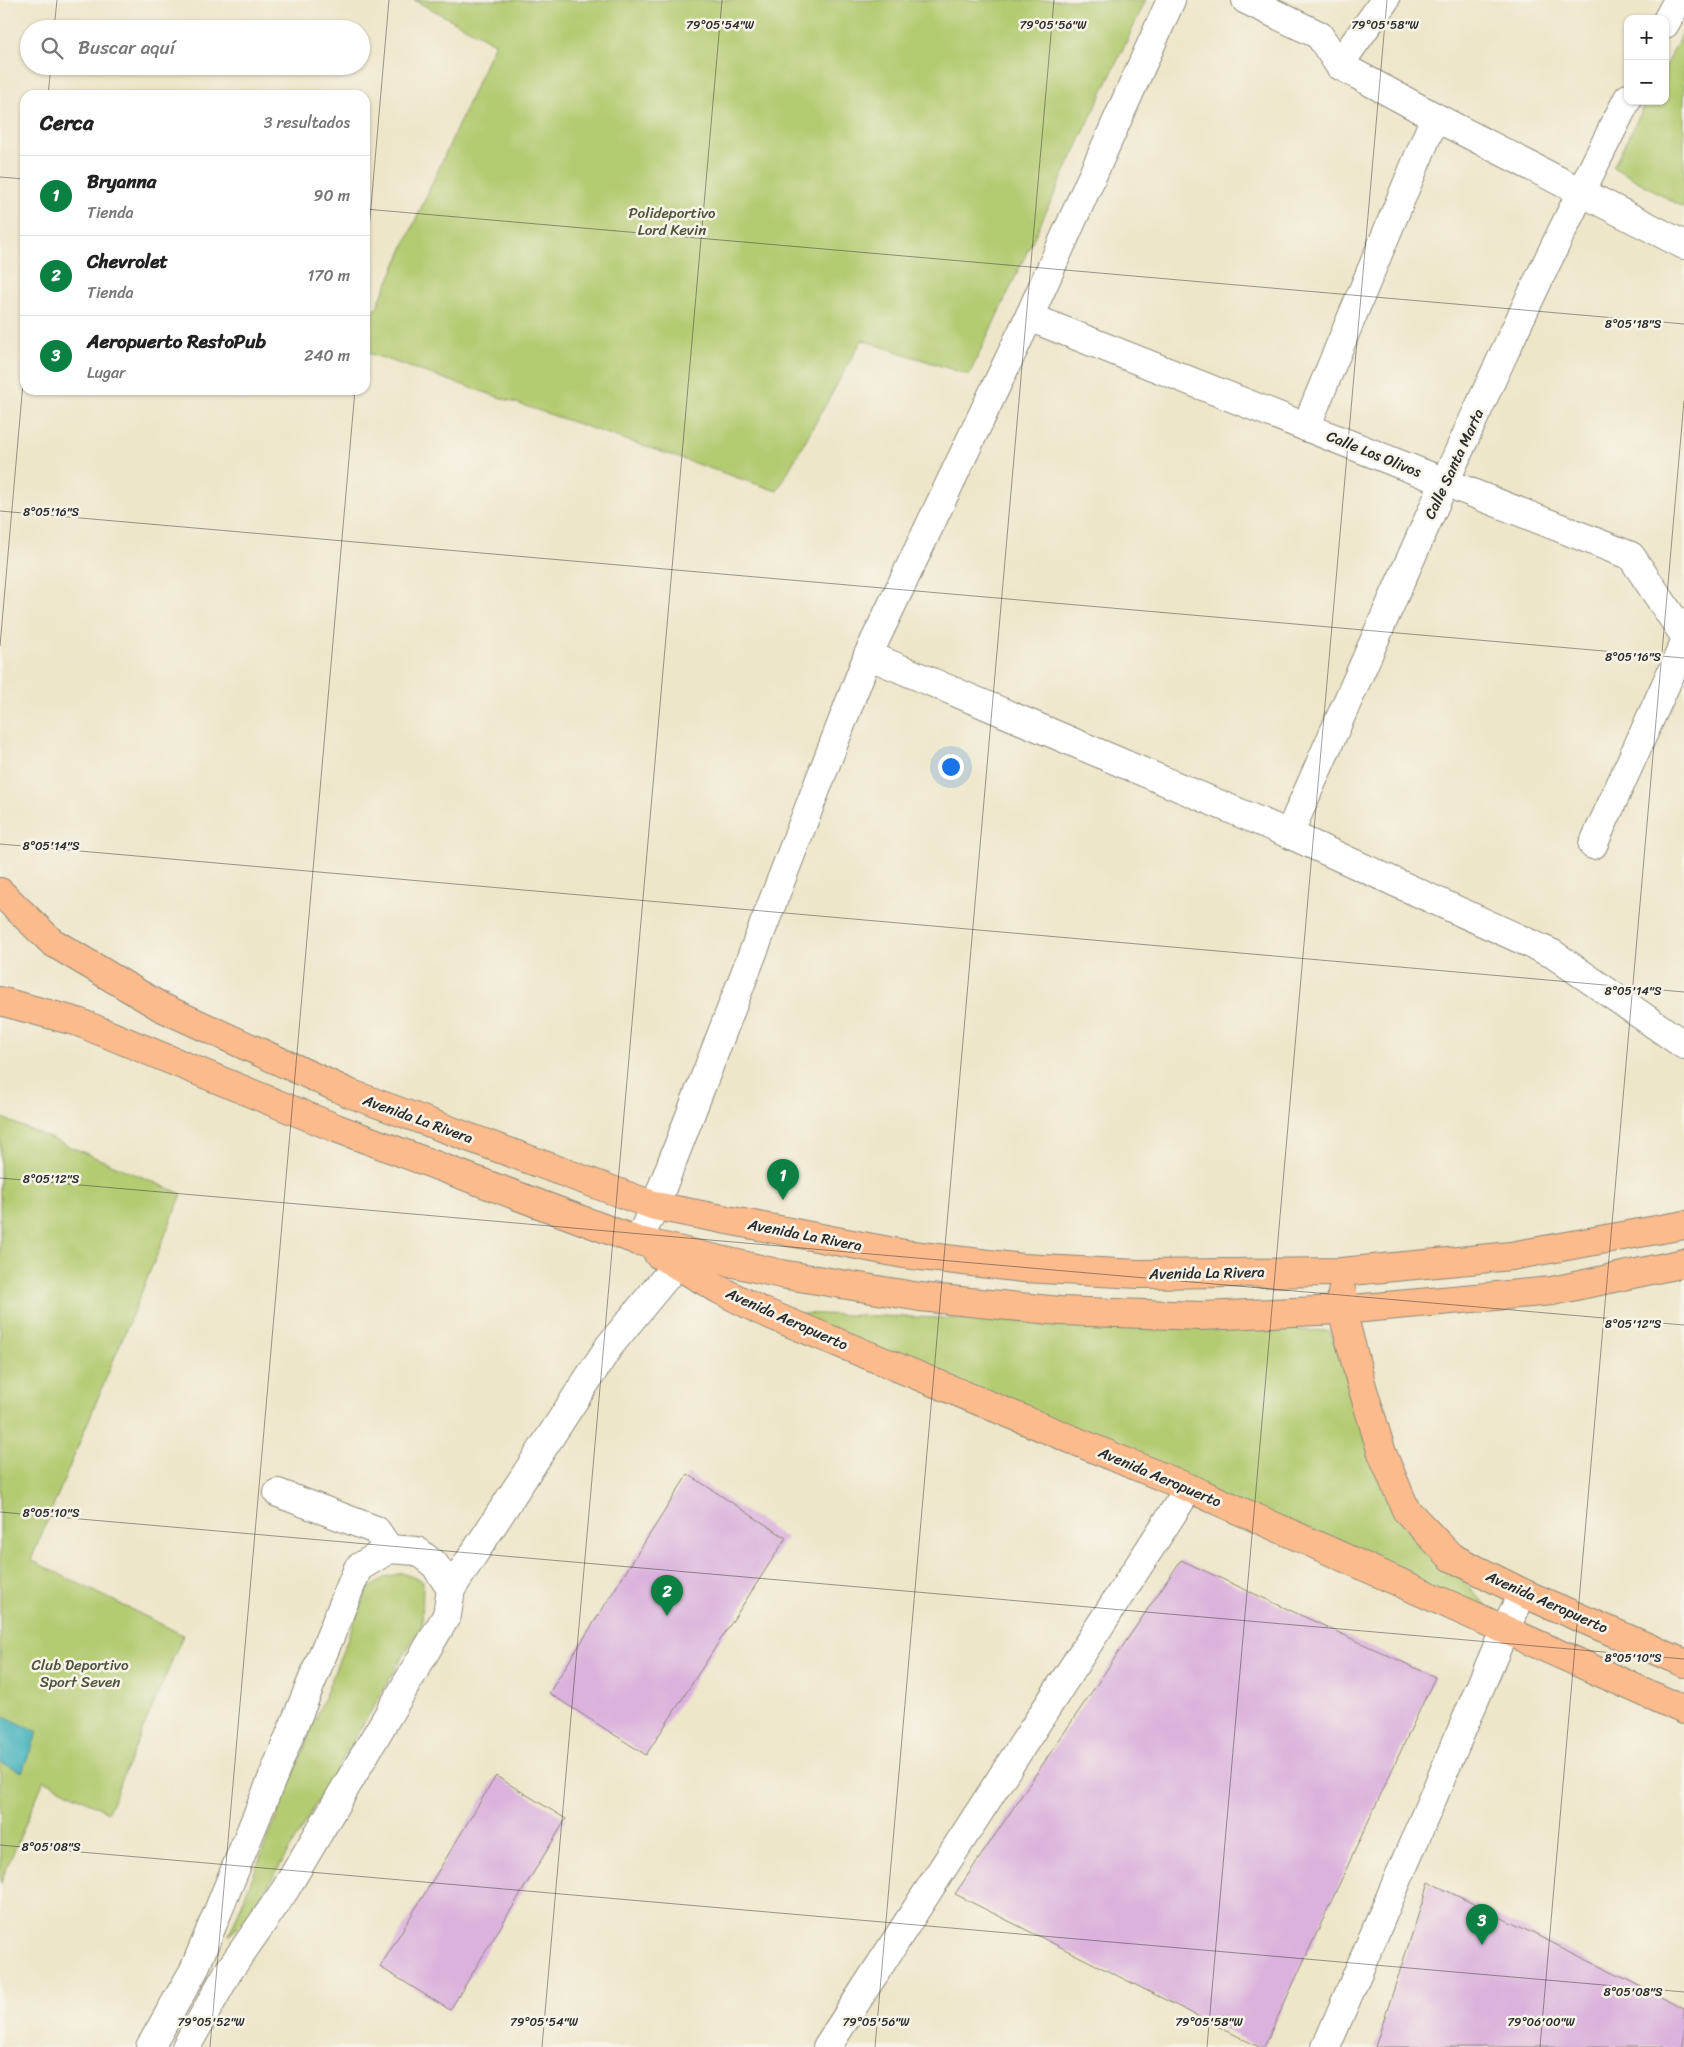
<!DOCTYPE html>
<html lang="es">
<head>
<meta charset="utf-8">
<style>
  body { margin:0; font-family:Sriracha,sans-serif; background:#f6f6f6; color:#222 }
  .controls { position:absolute; right:15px; top:15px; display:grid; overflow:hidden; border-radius:10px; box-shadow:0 1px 4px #0004 }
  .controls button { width:45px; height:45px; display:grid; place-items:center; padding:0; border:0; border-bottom:1px solid #e0e0e0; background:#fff; color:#222; font:25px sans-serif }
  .you { position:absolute; left:950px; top:766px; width:18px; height:18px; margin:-12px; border:4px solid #fff; border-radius:50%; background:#1a73e8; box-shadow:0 0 0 8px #1a73e833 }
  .badge { display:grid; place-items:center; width:32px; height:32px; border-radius:50%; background:#0b8043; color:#fff; font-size:16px; font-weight:700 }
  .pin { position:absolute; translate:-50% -41px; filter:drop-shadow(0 1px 2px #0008) }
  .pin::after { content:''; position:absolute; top:26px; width:18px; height:15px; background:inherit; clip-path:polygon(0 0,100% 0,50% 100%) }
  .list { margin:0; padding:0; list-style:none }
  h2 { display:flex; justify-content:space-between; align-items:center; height:65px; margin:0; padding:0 20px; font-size:21px }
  h2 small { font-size:16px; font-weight:400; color:#767676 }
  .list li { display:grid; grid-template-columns:32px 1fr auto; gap:15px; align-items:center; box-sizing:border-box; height:80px; padding:0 20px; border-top:1px solid #e0e0e0 }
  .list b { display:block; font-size:19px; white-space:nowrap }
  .list p { margin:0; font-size:16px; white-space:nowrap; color:#767676 }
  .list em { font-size:16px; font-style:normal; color:#767676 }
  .icon { flex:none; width:28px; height:28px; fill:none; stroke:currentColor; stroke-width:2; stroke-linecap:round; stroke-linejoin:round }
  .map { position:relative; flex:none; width:1684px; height:2047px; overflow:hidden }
  .search { position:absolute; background:#fff; box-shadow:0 1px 4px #0004; left:20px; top:20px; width:350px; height:55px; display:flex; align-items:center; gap:12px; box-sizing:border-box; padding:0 18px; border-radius:28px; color:#767676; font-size:19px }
  .panel { position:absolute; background:#fff; box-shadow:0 1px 4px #0004; left:20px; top:90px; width:350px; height:305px; border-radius:15px }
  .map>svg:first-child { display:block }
</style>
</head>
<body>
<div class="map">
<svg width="1684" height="2047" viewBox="0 0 1684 2047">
  <rect width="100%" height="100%" fill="#f7f3e8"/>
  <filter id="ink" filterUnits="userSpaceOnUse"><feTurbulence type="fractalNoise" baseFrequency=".02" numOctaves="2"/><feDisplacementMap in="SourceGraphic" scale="10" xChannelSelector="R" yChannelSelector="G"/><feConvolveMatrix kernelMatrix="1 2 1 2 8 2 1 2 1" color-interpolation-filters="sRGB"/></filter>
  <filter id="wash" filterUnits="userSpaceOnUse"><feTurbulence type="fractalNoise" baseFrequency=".0096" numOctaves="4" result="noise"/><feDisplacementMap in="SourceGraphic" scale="20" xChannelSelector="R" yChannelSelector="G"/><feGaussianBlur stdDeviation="1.12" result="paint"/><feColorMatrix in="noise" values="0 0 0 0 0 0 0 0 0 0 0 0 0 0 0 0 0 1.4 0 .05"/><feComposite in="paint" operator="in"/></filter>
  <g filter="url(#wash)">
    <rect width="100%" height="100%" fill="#ede6c9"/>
    <g fill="#b3cb71" stroke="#6f7b4e">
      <path d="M414 0H1146L969 375 862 340 777 491 365 352V333L495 43Z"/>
      <path d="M1684 30V208L1613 167 1647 101H1665V66Z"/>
      <path d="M0 1117 182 1194 31 1560 183 1635 108 1812 44 1780 0 1884Z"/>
      <path d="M790 1313 1330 1331 1393 1506 1501 1621Z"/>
      <path d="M402 1573 423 1581 422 1624 252 1913 229 1936 367 1590 385 1577Z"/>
    </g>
    <path fill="#41b1bb" stroke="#366e73" d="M0 1714 38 1732 22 1772 0 1762Z"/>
    <g id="blocks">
      <g fill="#dbb2dd">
        <path d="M688 1474 786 1538 646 1755 549 1693Z"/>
        <path d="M1181 1560 1435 1677 1264 2047H1259L955 1894Z"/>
        <path d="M496 1776 566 1819 450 2010 380 1967Z"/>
        <path d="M1429 1882 1684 2008V2047H1375Z"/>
      </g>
    </g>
  </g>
  <g filter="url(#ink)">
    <use href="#blocks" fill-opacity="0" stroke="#8c887a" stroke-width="1"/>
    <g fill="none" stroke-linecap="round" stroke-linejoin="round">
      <defs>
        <g id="street">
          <path d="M1246 0 1319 35 1339 65 1435 117 1684 245"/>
          <path d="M1665 24 1678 0"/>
          <path d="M1339 65 1385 0"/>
          <path d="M1029 317 1631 556 1684 635"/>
          <path d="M1306 427 1435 117"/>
          <path d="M868 655 1289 834 1553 954 1684 1045"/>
          <path d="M1289 834C1398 587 1505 339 1628 98"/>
          <path d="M1593 845 1684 644"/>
          <path d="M638 1241 655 1206 868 655 1029 317 1171 0"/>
          <path d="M278 1493 376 1530 389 1549"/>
          <path d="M150 2047 194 1970 358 1568 389 1549 417 1551 435 1565 451 1589"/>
          <path d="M186 2047 228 1972 285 1890 447 1615 451 1589 610 1345 677 1264"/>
          <path d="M827 2047 1189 1488"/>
          <path d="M1326 2047 1505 1629 1523 1593"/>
        </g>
        <g id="primary">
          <path d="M0 892 52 942 161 1007 349 1093 655 1206 904 1254 1023 1268 1138 1274 1341 1272 1511 1256 1684 1225"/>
          <path d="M0 1001 78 1022 336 1128 638 1241 781 1274 920 1297 1060 1311 1201 1316 1342 1310 1552 1291 1684 1263"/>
          <path d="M658 1254 720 1290 759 1310 1189 1488 1684 1710"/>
          <path d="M1342 1293V1310L1361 1383 1382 1453 1406 1510 1451 1557 1523 1593 1684 1663"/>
        </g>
      </defs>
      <use href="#street" stroke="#8c887a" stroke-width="30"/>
      <use href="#primary" stroke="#8c887a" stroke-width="30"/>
      <use href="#street" stroke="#fff" stroke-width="28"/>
      <use href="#primary" stroke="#fbbb8c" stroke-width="28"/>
    </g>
  </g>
  <path fill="none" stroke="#2b2b2b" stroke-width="1" stroke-opacity="0.45" d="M54 29 57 0M48 95 51 66M0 177 25 179M365 209 1684 324M365 275 389 0M0 511 1684 658M0 646 25 360M0 844 1684 992M0 1178 1684 1325M0 1512 1684 1659M0 1845 1684 1992M210 2047 355 390M542 2047 722 0M875 2047 1054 0M1207 2047 1387 0M1540 2047 1684 401"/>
  <g text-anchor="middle" stroke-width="5" stroke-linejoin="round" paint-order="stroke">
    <g font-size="15" fill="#4d533c" stroke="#f7f3e8">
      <text x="672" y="218">Polideportivo<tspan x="672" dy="17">Lord Kevin</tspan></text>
      <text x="80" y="1670">Club Deportivo<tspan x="80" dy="17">Sport Seven</tspan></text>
    </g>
    <g font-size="15" fill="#2b2b2b" stroke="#f7f3e8">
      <text transform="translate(1374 454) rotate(22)" y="5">Calle Los Olivos</text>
      <text transform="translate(1454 464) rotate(-65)" y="5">Calle Santa Marta</text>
      <text transform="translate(418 1119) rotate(20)" y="5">Avenida La Rivera</text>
      <text transform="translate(805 1235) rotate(11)" y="5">Avenida La Rivera</text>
      <text transform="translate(1207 1273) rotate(-1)" y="5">Avenida La Rivera</text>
      <text transform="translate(787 1319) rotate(24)" y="5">Avenida Aeropuerto</text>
      <text transform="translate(1160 1477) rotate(23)" y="5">Avenida Aeropuerto</text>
      <text transform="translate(1547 1602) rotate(24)" y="5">Avenida Aeropuerto</text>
    </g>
  </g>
  <g font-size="12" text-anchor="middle" fill="#2b2b2b" stroke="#f7f3e8" stroke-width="5" stroke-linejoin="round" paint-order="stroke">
    <text x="720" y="29">79°05'54"W</text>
    <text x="1053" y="29">79°05'56"W</text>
    <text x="1385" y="29">79°05'58"W</text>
    <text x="1633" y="328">8°05'18"S</text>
    <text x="51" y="516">8°05'16"S</text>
    <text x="1633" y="661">8°05'16"S</text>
    <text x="51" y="850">8°05'14"S</text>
    <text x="1633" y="995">8°05'14"S</text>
    <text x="51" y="1183">8°05'12"S</text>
    <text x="1633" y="1328">8°05'12"S</text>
    <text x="51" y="1517">8°05'10"S</text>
    <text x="1633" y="1662">8°05'10"S</text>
    <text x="51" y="1851">8°05'08"S</text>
    <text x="1633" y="1996">8°05'08"S</text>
    <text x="211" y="2026">79°05'52"W</text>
    <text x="544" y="2026">79°05'54"W</text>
    <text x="876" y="2026">79°05'56"W</text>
    <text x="1209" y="2026">79°05'58"W</text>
    <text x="1541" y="2026">79°06'00"W</text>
  </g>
</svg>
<div class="controls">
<button>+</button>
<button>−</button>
</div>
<div class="you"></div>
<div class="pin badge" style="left:783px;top:1200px">1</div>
<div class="pin badge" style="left:667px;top:1616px">2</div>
<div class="pin badge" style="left:1482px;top:1945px">3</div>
<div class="search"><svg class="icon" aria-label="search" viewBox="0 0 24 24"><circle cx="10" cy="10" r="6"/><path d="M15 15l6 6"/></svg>Buscar aquí</div>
<section class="panel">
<h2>Cerca<small>3 resultados</small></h2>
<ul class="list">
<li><span class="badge">1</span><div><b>Bryanna</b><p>Tienda</p></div><em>90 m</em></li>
<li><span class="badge">2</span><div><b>Chevrolet</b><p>Tienda</p></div><em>170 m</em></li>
<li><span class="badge">3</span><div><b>Aeropuerto RestoPub</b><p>Lugar</p></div><em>240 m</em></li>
</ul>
</section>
</div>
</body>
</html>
